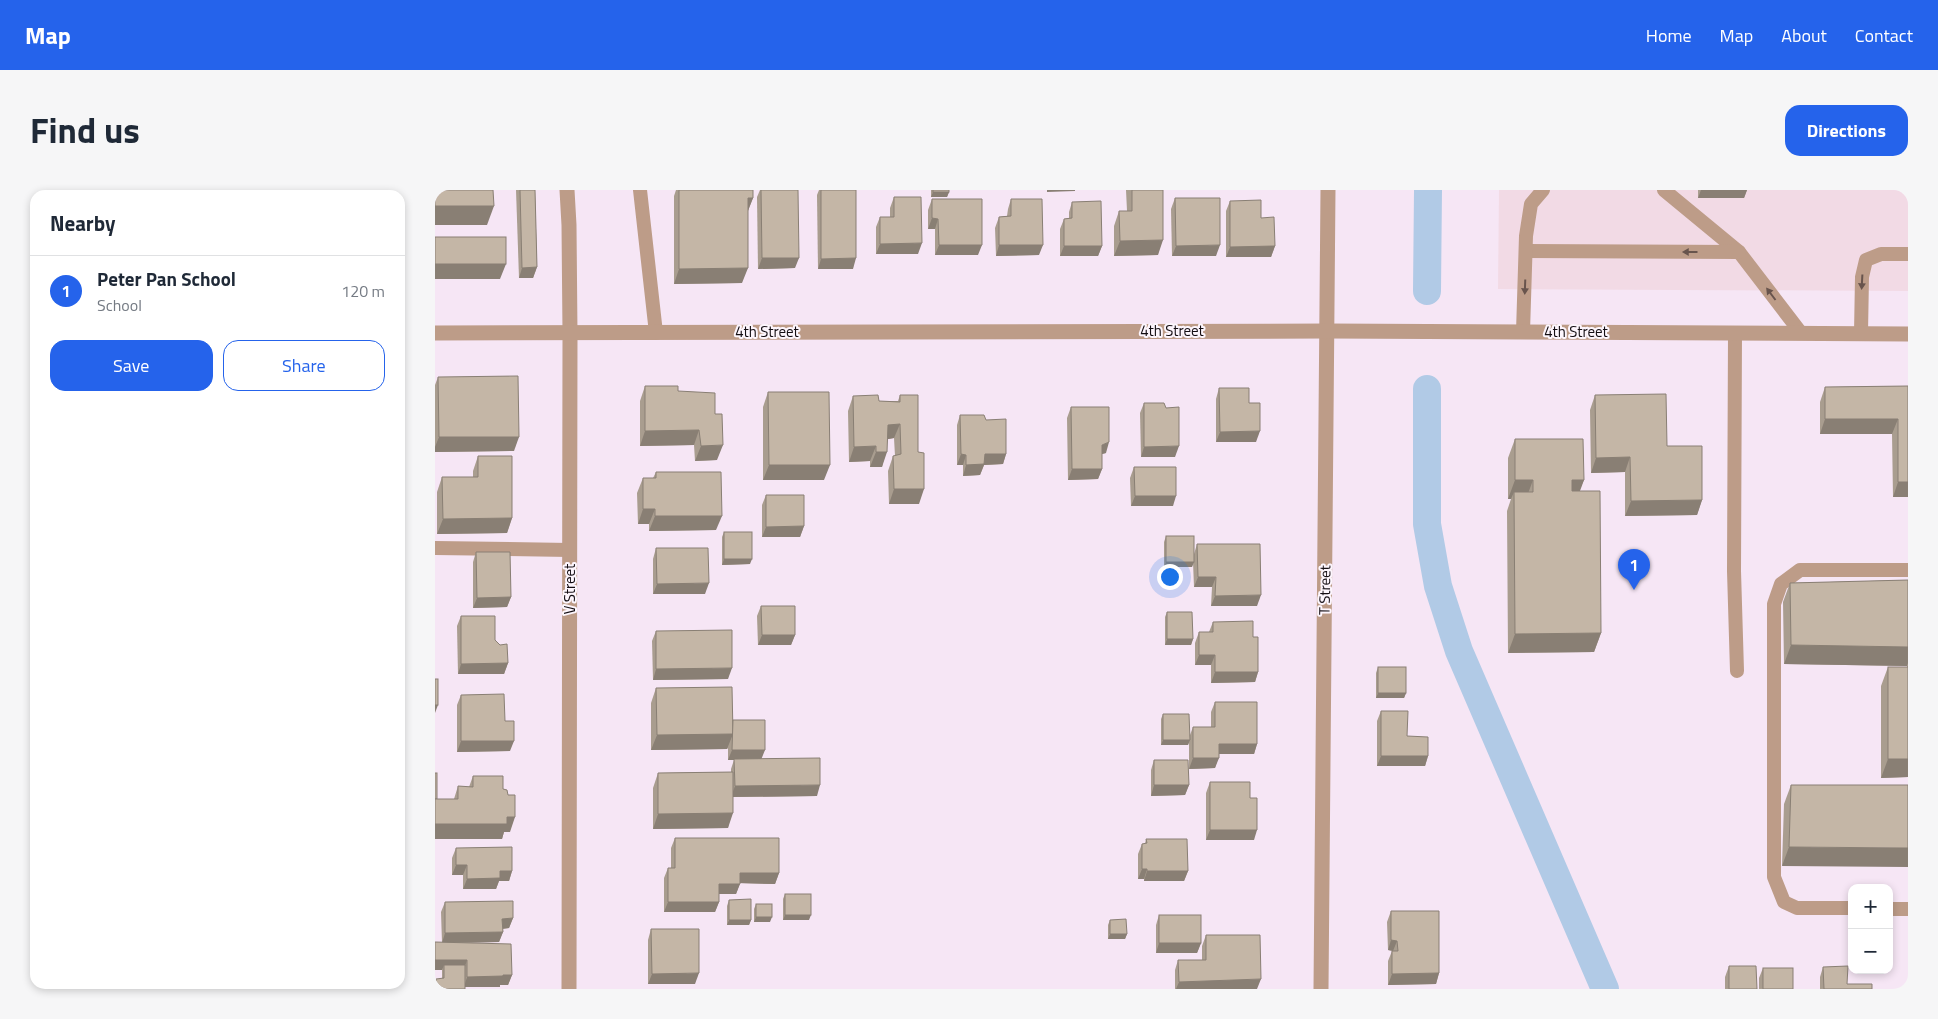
<!DOCTYPE html>
<html lang="en">
<head>
<meta charset="utf-8">
<style>
  body { margin:0; font-family:"Titillium Web",sans-serif; background:#f6f6f7; color:#1f2937 }
  .controls { position:absolute; right:15px; bottom:15px; display:grid; overflow:hidden; border-radius:10px; box-shadow:0 2px 8px #0003 }
  .controls button { width:45px; height:45px; display:grid; place-items:center; padding:0; border:0; border-bottom:1px solid #e0e1e3; background:#fff; color:#1f2937; font:25px sans-serif }
  .you { position:absolute; left:734px; top:386px; width:18px; height:18px; margin:-12px; border:4px solid #fff; border-radius:50%; background:#1a73e8; box-shadow:0 0 0 8px #1a73e833 }
  .badge { display:grid; place-items:center; width:32px; height:32px; border-radius:50%; background:#2563eb; color:#fff; font-size:16px; font-weight:700 }
  .pin { position:absolute; translate:-50% -41px; filter:drop-shadow(0 1px 2px #0008) }
  .pin::after { content:''; position:absolute; top:26px; width:18px; height:15px; background:inherit; clip-path:polygon(0 0,100% 0,50% 100%) }
  .list { margin:0; padding:0; list-style:none }
  h2 { display:flex; justify-content:space-between; align-items:center; height:65px; margin:0; padding:0 20px; font-size:21px }
  h2 small { font-size:16px; font-weight:400; color:#747a83 }
  .list li { display:grid; grid-template-columns:32px 1fr auto; gap:15px; align-items:center; box-sizing:border-box; height:70px; padding:0 20px; border-top:1px solid #e0e1e3 }
  .list b { display:block; font-size:19px; white-space:nowrap }
  .list p { margin:0; font-size:16px; white-space:nowrap; color:#747a83 }
  .list em { font-size:16px; font-style:normal; color:#747a83 }
  .actions { display:flex; gap:10px; padding:15px 20px }
  .actions a { flex:1; padding:11px 0; border:1px solid #2563eb; border-radius:15px; text-align:center; font-size:18px; color:#2563eb }
  .actions .main { background:#2563eb; color:#fff }
  .map { position:relative; flex:none; width:1473px; height:799px; overflow:hidden; border-radius:15px }
  header { display:flex; align-items:center; gap:30px; box-sizing:border-box; height:70px; padding:0 25px; background:#2563eb; color:#fff }
  header strong { font-size:24px }
  nav { display:flex; gap:28px; margin-inline-start:auto; font-size:18px }
  .intro { display:flex; align-items:center; justify-content:space-between; box-sizing:border-box; height:120px; padding:0 30px }
  h1 { margin:0; font-size:35px }
  .button { padding:12px 22px; border-radius:15px; background:#2563eb; color:#fff; font-size:18px; font-weight:700 }
  main { display:flex; gap:30px; padding:0 30px }
  aside { flex:1; background:#fff; border-radius:15px; box-shadow:0 2px 8px #0003 }
  .map>svg:first-child { display:block }
</style>
</head>
<body>
<header>
<strong>Map</strong>
<nav><a>Home</a><a>Map</a><a>About</a><a>Contact</a></nav>
</header>
<div class="intro"><h1>Find us</h1><a class="button">Directions</a></div>
<main>
<aside>
<h2>Nearby<small></small></h2>
<ul class="list">
<li><span class="badge">1</span><div><b>Peter Pan School</b><p>School</p></div><em>120 m</em></li>
</ul>
<div class="actions"><a class="main">Save</a><a>Share</a></div>
</aside>
<div class="map">
<svg width="1473" height="799" viewBox="0 0 1473 799">
  <rect width="100%" height="100%" fill="#f6e6f5"/>
  <path fill="#f2dae5" d="M1064 0H1473V101L1063 99Z"/>
  <g fill="none" stroke-linecap="round" stroke-linejoin="round">
    <g stroke="#b1cae6" stroke-width="28">
      <path d="M992 101 993 0"/>
      <path d="M992 199V334L1003 396 1024 461 1170 799"/>
    </g>
    <g stroke="#bd9c88" stroke-width="14">
      <path d="M205 0 221 143"/>
      <path d="M1229 0 1304 62 1366 143"/>
      <path d="M1091 61 1304 62"/>
      <path d="M1088 142 1091 46 1096 14 1108 0"/>
      <path d="M1300 143 1299 381 1302 481"/>
      <path d="M1426 143 1427 87 1431 70 1446 64H1473"/>
      <path d="M0 358 135 360"/>
      <path d="M1417 718H1362L1349 712 1339 687V414L1346 394 1365 380H1473"/>
      <path d="M1454 719H1473"/>
    </g>
    <g stroke="#bd9c88" stroke-width="15">
      <path d="M132 0 134 35 135 143 134 799"/>
      <path d="M886 799 893 0"/>
    </g>
    <path stroke="#bd9c88" stroke-width="15" d="M0 143 893 141 1473 144"/>
  </g>
  <g fill="#a99d8f">
    <path d="M81 0H100L102 77 98 88H84Z"/>
    <path d="M241 0H318V8L313 21 307 93 239 94V6Z"/>
    <path d="M325 0H363L360 78 323 79 322 7Z"/>
    <path d="M384 0H421L418 79H383L382 5Z"/>
    <path d="M496 0H514V2L512 7H496Z"/>
    <path d="M691 0H728L723 65 679 66V36L684 21H692Z"/>
    <path d="M1263 0H1312L1309 8H1263Z"/>
    <path d="M459 7 483 64H441V37L445 27H455V18Z"/>
    <path d="M740 8 781 66H737L736 19Z"/>
    <path d="M497 9 543 65H500V39H493V20Z"/>
    <path d="M576 9 604 65 561 66 560 38 564 27 572 26 573 19Z"/>
    <path d="M795 11 826 28 840 56 836 67H791V21Z"/>
    <path d="M637 12 667 56 663 66H625V39L629 29 634 28V22Z"/>
    <path d="M3 187 79 261 0 262V195Z"/>
    <path d="M210 196 243 201 280 224 282 270 260 271 259 255 205 256V211Z"/>
    <path d="M1473 196V307H1458L1457 244H1385V212L1390 197Z"/>
    <path d="M784 198 814 213 821 252H781V209Z"/>
    <path d="M333 202 389 290H328V217Z"/>
    <path d="M465 205 484 314H454L453 281 458 266H460L459 248 453 249 447 277H435V271L414 272 413 221 418 206 444 211H463Z"/>
    <path d="M1160 205 1232 256 1267 310 1262 325 1190 326V282L1156 283 1155 220Z"/>
    <path d="M709 213 740 267H706L705 223Z"/>
    <path d="M636 217 671 263 667 264V279L663 289 633 290 632 228Z"/>
    <path d="M525 225 551 230 571 264 568 274 549 275 545 285 528 286V275H522V235Z"/>
    <path d="M1080 249 1149 290 1144 301 1166 443 1159 462 1073 463 1072 321 1076 309H1073V268Z"/>
    <path d="M43 266 77 328 72 343 2 344V302L7 287H38V281Z"/>
    <path d="M699 277 738 316H696L695 288Z"/>
    <path d="M221 282 281 340 214 341V334H203L202 303 208 288H218Z"/>
    <path d="M331 305 369 336 365 347H327V315Z"/>
    <path d="M289 342 315 374 287 375V347Z"/>
    <path d="M731 346 759 364 762 354 822 416H776L777 397H759L758 372 757 377H729V352Z"/>
    <path d="M221 358 270 404H218V369Z"/>
    <path d="M41 362 76 407 72 417 38 418V372Z"/>
    <path d="M1473 390V587L1446 588V496L1453 477H1472V476L1349 474 1348 412 1355 393Z"/>
    <path d="M326 416 360 445 356 455H323L322 426Z"/>
    <path d="M732 422 758 449 756 455H730V427Z"/>
    <path d="M26 426 65 455 73 473 69 484H23L22 436Z"/>
    <path d="M778 432 818 447 823 482 820 492 776 493V475H760V453L764 442H774Z"/>
    <path d="M221 441 293 489 218 490 217 451Z"/>
    <path d="M943 477 971 503 969 508H941V483Z"/>
    <path d="M221 498 298 530 326 569 382 606 298 607 293 638 218 639V598L223 583 296 582V579L299 570H293V558L292 559 216 560V513Z"/>
    <path d="M26 505 70 531 75 561 22 562V515Z"/>
    <path d="M780 512 822 554 819 564H784L780 578 754 579V552L753 555H726V529L728 524 755 545 758 537H776V522Z"/>
    <path d="M946 521 993 566 990 576H942V531Z"/>
    <path d="M719 570 754 595 750 605 716 606V580Z"/>
    <path d="M38 586 68 599 75 642H69L67 649 2 609H19L23 596 34 597Z"/>
    <path d="M775 592 815 608 819 650H771V603Z"/>
    <path d="M1356 595H1473L1347 676 1349 614Z"/>
    <path d="M240 648 344 683 340 694 305 693 301 704H284V712L280 722H229V688L233 678H236V658Z"/>
    <path d="M711 649 753 681 749 691H709V689H703V664L707 654H710Z"/>
    <path d="M21 658 77 681 74 691H64L61 699H28V685H17V668Z"/>
    <path d="M350 704 374 730H348V709Z"/>
    <path d="M294 710 316 730 314 735H292V716Z"/>
    <path d="M10 712 78 728 74 738 68 739V742L64 752 21 753 77 785 73 795H65V797H30V799H0V791L1 789H7V780H0V752L7 753 6 722Z"/>
    <path d="M321 714 335 732H319V719Z"/>
    <path d="M956 721 1004 783 1001 794 953 795V771L957 761H958L953 760 952 732Z"/>
    <path d="M724 725 766 753 762 763H721V735Z"/>
    <path d="M675 730 692 744 690 749H673V735Z"/>
    <path d="M216 739 260 794H213V750Z"/>
    <path d="M771 745 822 799H740V780L743 770H767V756Z"/>
    <path d="M1294 776 1322 799H1290V787Z"/>
    <path d="M1388 777 1412 794 1437 799H1385V787Z"/>
    <path d="M1328 778 1358 799H1324V788Z"/>
  </g>
  <g fill="#897f74">
    <path d="M612 0H640V1L612 2Z"/>
    <path d="M1266 0H1312L1309 8H1263Z"/>
    <path d="M498 2H514L512 7H496Z"/>
    <path d="M313 8H318L312 23Z"/>
    <path d="M0 16H59L52 35H0Z"/>
    <path d="M497 28 503 29 500 39H493Z"/>
    <path d="M728 50 723 65 679 66 685 51Z"/>
    <path d="M487 53 483 64H441L445 54Z"/>
    <path d="M504 55H547L543 65H500Z"/>
    <path d="M564 55H608L604 65 561 66Z"/>
    <path d="M785 55 781 66H737L741 56Z"/>
    <path d="M629 56H667L663 66H625Z"/>
    <path d="M840 56 836 67H791L795 57Z"/>
    <path d="M327 68H364L360 78 323 79Z"/>
    <path d="M421 68 418 79H383L386 69Z"/>
    <path d="M0 74H71L65 89H0Z"/>
    <path d="M102 77 98 88H84L87 78Z"/>
    <path d="M313 78 307 93 239 94 244 79Z"/>
    <path d="M1390 229H1463L1457 244H1385Z"/>
    <path d="M465 234 459 248 448 250 453 235Z"/>
    <path d="M264 240 259 255 205 256 210 241Z"/>
    <path d="M825 241 821 252H781L785 242Z"/>
    <path d="M4 247H84L79 261 0 262V257Z"/>
    <path d="M674 252 671 263 663 265 667 255Z"/>
    <path d="M288 255 282 270 260 271 266 256Z"/>
    <path d="M441 256 435 271 414 272 419 257Z"/>
    <path d="M744 256 740 267H706L709 257Z"/>
    <path d="M441 262H452L447 277H435Z"/>
    <path d="M526 264 531 265 528 275H522Z"/>
    <path d="M550 264H571L568 274 549 275 545 285 528 286 531 275Z"/>
    <path d="M1195 267 1190 282 1156 283 1161 268Z"/>
    <path d="M334 275H395L389 290H328Z"/>
    <path d="M637 279H667L663 289 633 290Z"/>
    <path d="M1080 290H1098L1091 309 1079 302 1076 309H1073Z"/>
    <path d="M1137 290H1149L1142 309H1130Z"/>
    <path d="M1463 292H1473V307H1458Z"/>
    <path d="M459 299H489L484 314H454Z"/>
    <path d="M700 306H741L738 316H696Z"/>
    <path d="M1267 310 1262 325 1190 326 1196 311Z"/>
    <path d="M208 319H220L214 334H203Z"/>
    <path d="M220 326H287L281 340 214 341Z"/>
    <path d="M77 328 72 343 2 344 8 329Z"/>
    <path d="M369 336 365 347H327L331 337Z"/>
    <path d="M289 369H317L315 374 287 375Z"/>
    <path d="M731 372H759L757 377H729Z"/>
    <path d="M763 387H781L777 397H759Z"/>
    <path d="M274 393 270 404H218L222 394Z"/>
    <path d="M826 405 822 416H776L780 406Z"/>
    <path d="M76 407 72 417 38 418 42 408Z"/>
    <path d="M1166 443 1159 462 1073 463 1080 444Z"/>
    <path d="M327 445H360L356 455H323Z"/>
    <path d="M732 449H758L756 455H730Z"/>
    <path d="M1356 455 1473 457V473L1472 476 1349 474Z"/>
    <path d="M764 465H780L776 475H760Z"/>
    <path d="M73 473 69 484H23L26 474Z"/>
    <path d="M297 478 293 489 218 490 221 479Z"/>
    <path d="M780 482H823L820 492 776 493Z"/>
    <path d="M943 503H971L969 508H941Z"/>
    <path d="M0 515H3L0 523Z"/>
    <path d="M298 544 292 559 216 560 222 545Z"/>
    <path d="M728 550H755L753 555H726Z"/>
    <path d="M26 551H79L75 561 22 562Z"/>
    <path d="M784 554H822L819 564H780Z"/>
    <path d="M297 560H330L326 570H293Z"/>
    <path d="M946 566H993L990 576H942Z"/>
    <path d="M758 568H784L780 578 754 579Z"/>
    <path d="M1453 569H1473V587L1446 588Z"/>
    <path d="M385 595 382 606 296 607 300 596Z"/>
    <path d="M719 595H754L750 605 716 606Z"/>
    <path d="M298 623 293 638 218 639 223 624Z"/>
    <path d="M72 627H80L75 642H69L67 649H0V634Z"/>
    <path d="M775 640H822L819 650H771Z"/>
    <path d="M1354 657 1473 658V677L1347 676Z"/>
    <path d="M21 675H32L28 685H17Z"/>
    <path d="M707 679H712L709 689H703Z"/>
    <path d="M65 681H77L74 691H64L61 699H28L32 689Z"/>
    <path d="M712 681H753L749 691H709Z"/>
    <path d="M305 683H344L340 694 301 693Z"/>
    <path d="M284 694H305L301 704H280Z"/>
    <path d="M233 712H284L280 722H229Z"/>
    <path d="M350 725H376L374 730H348Z"/>
    <path d="M321 727H337L335 732H319Z"/>
    <path d="M78 728 74 738 64 739 67 729Z"/>
    <path d="M294 730H316L314 735H292Z"/>
    <path d="M68 742 64 752 7 753 10 743Z"/>
    <path d="M675 744H692L690 749H673Z"/>
    <path d="M956 750 962 751 958 761 953 760Z"/>
    <path d="M724 753H766L762 763H721Z"/>
    <path d="M0 770H32L29 780 9 775 7 780H0Z"/>
    <path d="M264 783 260 794H213L217 784Z"/>
    <path d="M1004 783 1001 794 953 795 957 784Z"/>
    <path d="M68 785H77L73 795H65V797H29L32 787Z"/>
    <path d="M826 789 822 799H741L744 792Z"/>
  </g>
  <g fill="#c4b6a6" stroke="#897f74">
    <path d="M0 0H58L59 16H0Z"/>
    <path d="M85 0H100L102 77 87 78Z"/>
    <path d="M244 0H318V8H313V78L244 79Z"/>
    <path d="M326 0H363L364 68H327Z"/>
    <path d="M386 0H421V68L386 69Z"/>
    <rect x="498" y="0" width="16" height="2"/>
    <path d="M697 0H728V50L685 51 684 21H697Z"/>
    <path d="M459 7H486L487 53 445 54V27H459Z"/>
    <path d="M740 8H785V55L741 56Z"/>
    <path d="M497 9H547V55H504L503 29 497 28Z"/>
    <path d="M576 9H607L608 55H564V27L576 26Z"/>
    <path d="M826 10V28L839 27 840 56 795 57V11Z"/>
    <path d="M666 11 667 56H629V29L637 28V12Z"/>
    <rect x="0" y="47" width="71" height="27"/>
    <path d="M83 186 84 247H4L3 187Z"/>
    <path d="M210 196H243V201L280 203V224H287L288 255 266 256 264 240 210 241Z"/>
    <path d="M1473 196V292H1463V229H1390V197Z"/>
    <path d="M784 198H814V213H825V241L785 242Z"/>
    <path d="M333 202H394L395 275H334Z"/>
    <path d="M1231 204 1232 256H1267V310L1196 311 1195 267 1161 268 1160 205Z"/>
    <path d="M443 205 444 211 465 212V205H483V262L489 263V299H459L458 266 466 264 465 234 453 235 452 262H441V256L419 257 418 206Z"/>
    <path d="M709 213H729L731 218 744 217V256L709 257Z"/>
    <path d="M636 217H674V252L667 255V279H637Z"/>
    <path d="M525 225H549L551 230 571 229V264H550L549 274 531 275V265L526 264Z"/>
    <path d="M1080 249H1148L1149 290H1137V301H1165L1166 443 1080 444 1079 302H1098V290H1080Z"/>
    <path d="M43 266H77V328L8 329 7 287H43Z"/>
    <path d="M699 277H741V306H700Z"/>
    <path d="M221 282H286L287 326H220V319H208V288H221Z"/>
    <path d="M331 305H369V336L331 337Z"/>
    <rect x="289" y="342" width="28" height="27"/>
    <rect x="731" y="346" width="28" height="26"/>
    <path d="M762 354H825L826 405 780 406 781 387H763Z"/>
    <path d="M221 358H273L274 393 222 394Z"/>
    <path d="M41 362H75L76 407 42 408Z"/>
    <path d="M1473 390V457L1356 455 1355 393Z"/>
    <path d="M326 416H360V445H327Z"/>
    <path d="M732 422H757L758 449H732Z"/>
    <path d="M26 426H60V450L65 455 72 454 73 473 26 474Z"/>
    <path d="M818 431V447H823V482H780V465H764V442H778V432Z"/>
    <path d="M297 440V478L221 479V441Z"/>
    <rect x="943" y="477" width="28" height="26"/>
    <rect x="1453" y="477" width="20" height="92"/>
    <rect x="0" y="489" width="3" height="26"/>
    <path d="M297 497 298 544 222 545 221 498Z"/>
    <path d="M69 504 70 531H79V551H26V505Z"/>
    <path d="M780 512H822V554H784V568H758V537H780Z"/>
    <path d="M946 521H973L972 546 993 547V566H946Z"/>
    <path d="M728 524H754L755 550H728Z"/>
    <path d="M298 530H330V560H297Z"/>
    <path d="M385 568V595L300 596 299 569Z"/>
    <path d="M719 570H753L754 595H719Z"/>
    <path d="M298 582V623L223 624V583Z"/>
    <rect x="0" y="583" width="2" height="26"/>
    <path d="M38 586H68V599L72 600 73 605H80V627H72V634H0V609H23V596L38 597Z"/>
    <path d="M775 592H815V608H822V640H775Z"/>
    <path d="M1356 595H1473V658L1354 657Z"/>
    <path d="M240 648H344V683H305V694H284V712H233V678H240Z"/>
    <path d="M711 649H752L753 681H712V679H707V654L712 653Z"/>
    <path d="M77 657V681H65V688L32 689V675H21V658Z"/>
    <rect x="350" y="704" width="26" height="21"/>
    <path d="M316 709V730H294V710Z"/>
    <path d="M78 711V728L67 729 68 742 10 743V712Z"/>
    <rect x="321" y="714" width="16" height="13"/>
    <path d="M956 721H1004V783L957 784V761H963L962 751 956 750Z"/>
    <rect x="724" y="725" width="42" height="28"/>
    <path d="M691 729 692 744H675V730Z"/>
    <path d="M216 739H264V783L217 784Z"/>
    <path d="M771 745H825L826 789 744 792 743 770H771Z"/>
    <path d="M0 752 76 754 77 785H68V786L32 787V770H0Z"/>
    <path d="M9 775H30V799H1V789L9 788Z"/>
    <path d="M1294 776H1321L1322 799H1294Z"/>
    <path d="M1413 776 1412 794H1437V799H1389L1388 777Z"/>
    <rect x="1328" y="778" width="30" height="21"/>
  </g>
  <defs><path id="oneway-solid" d="M-6-.8H1V-3.2L6.5 0L1 3.2V.8H-6Z" transform="scale(1.25)"/></defs>
  <g fill="#68544d">
    <use href="#oneway-solid" transform="translate(1255 62) rotate(-180)"/>
    <use href="#oneway-solid" transform="translate(1427 92) rotate(93)"/>
    <use href="#oneway-solid" transform="translate(1090 97) rotate(92)"/>
    <use href="#oneway-solid" transform="translate(1336 104) rotate(-127)"/>
  </g>
  <g text-anchor="middle" stroke-width="4" stroke-linejoin="round" paint-order="stroke">
    <g font-size="15" fill="#130d12" stroke="#fdf6fd">
      <text x="737" y="146">4th Street</text>
      <text x="332" y="147">4th Street</text>
      <text x="1141" y="147">4th Street</text>
      <text transform="translate(135 399) rotate(-90)" y="5">V Street</text>
      <text transform="translate(890 400) rotate(-89)" y="5">T Street</text>
    </g>
  </g>
</svg>
<div class="controls">
<button>+</button>
<button>−</button>
</div>
<div class="you"></div>
<div class="pin badge" style="left:1199px;top:400px">1</div>
</div>
</main>
</body>
</html>
